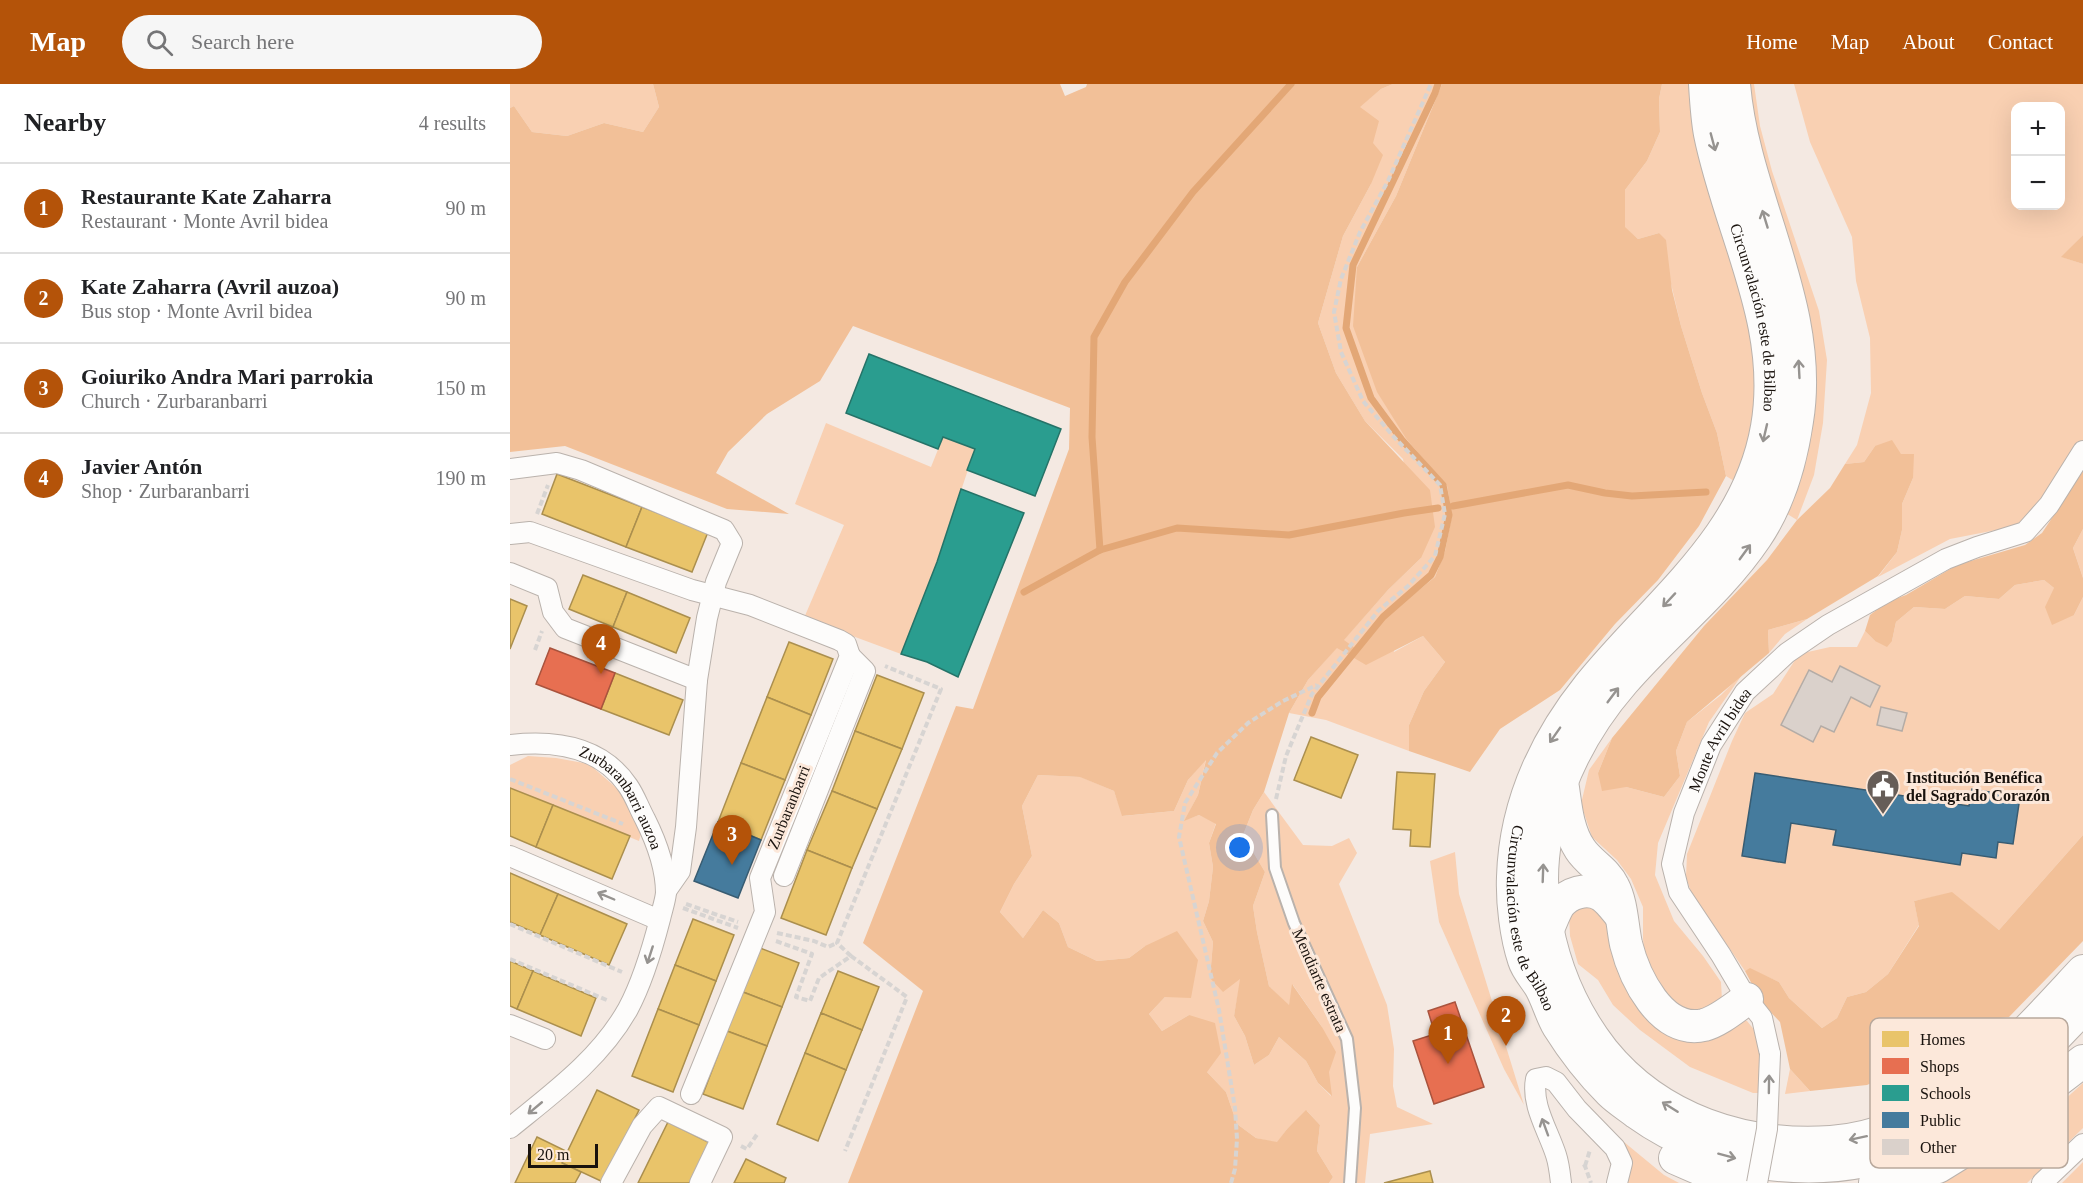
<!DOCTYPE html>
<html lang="en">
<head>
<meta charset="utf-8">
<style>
  body { margin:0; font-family:Georgia,serif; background:#f6f6f6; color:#202124 }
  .controls { position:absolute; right:18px; top:18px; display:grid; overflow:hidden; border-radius:12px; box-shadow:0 6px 24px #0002 }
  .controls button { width:54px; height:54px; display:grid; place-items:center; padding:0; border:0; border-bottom:2px solid #e0e0e0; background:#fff; color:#202124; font:30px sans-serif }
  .scale { position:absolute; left:18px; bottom:15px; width:70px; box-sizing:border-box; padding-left:6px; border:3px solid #19120d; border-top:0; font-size:16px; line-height:21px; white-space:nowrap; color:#19120d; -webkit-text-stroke:4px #fce8da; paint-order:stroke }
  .you { position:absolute; left:730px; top:764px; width:21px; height:21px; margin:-15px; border:4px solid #fff; border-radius:50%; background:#1a73e8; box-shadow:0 0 0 9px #1a73e833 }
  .badge { display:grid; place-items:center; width:39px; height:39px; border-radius:50%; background:#b45309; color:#fff; font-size:20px; font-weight:700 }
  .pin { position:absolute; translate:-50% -50px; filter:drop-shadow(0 2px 3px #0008) }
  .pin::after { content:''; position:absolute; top:32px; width:21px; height:18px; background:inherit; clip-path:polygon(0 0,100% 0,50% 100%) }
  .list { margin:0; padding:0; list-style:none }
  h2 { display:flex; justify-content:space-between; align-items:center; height:78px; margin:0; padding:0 24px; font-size:26px }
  h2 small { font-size:20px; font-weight:400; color:#757577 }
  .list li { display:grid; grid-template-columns:39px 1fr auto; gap:18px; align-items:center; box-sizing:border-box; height:90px; padding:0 24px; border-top:2px solid #e0e0e0 }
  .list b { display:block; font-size:22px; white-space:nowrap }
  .list p { margin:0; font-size:20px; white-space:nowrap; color:#757577 }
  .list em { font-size:20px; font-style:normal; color:#757577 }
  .icon { flex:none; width:33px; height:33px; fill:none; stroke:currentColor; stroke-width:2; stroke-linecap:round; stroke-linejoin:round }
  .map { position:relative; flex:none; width:1573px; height:1099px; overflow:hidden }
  header { display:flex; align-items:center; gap:36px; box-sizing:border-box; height:84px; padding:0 30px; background:#b45309; color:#fff }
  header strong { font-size:28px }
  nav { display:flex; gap:33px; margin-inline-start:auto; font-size:21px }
  .search { width:420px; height:54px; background:#f6f6f6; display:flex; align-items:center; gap:15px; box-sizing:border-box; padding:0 21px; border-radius:33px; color:#757577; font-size:22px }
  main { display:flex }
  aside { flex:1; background:#fff }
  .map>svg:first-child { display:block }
</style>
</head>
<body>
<header>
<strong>Map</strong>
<div class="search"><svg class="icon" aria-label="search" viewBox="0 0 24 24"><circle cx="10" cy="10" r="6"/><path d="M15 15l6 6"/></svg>Search here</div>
<nav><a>Home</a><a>Map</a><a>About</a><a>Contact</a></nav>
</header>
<main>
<aside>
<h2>Nearby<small>4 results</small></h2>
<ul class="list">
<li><span class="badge">1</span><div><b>Restaurante Kate Zaharra</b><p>Restaurant · Monte Avril bidea</p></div><em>90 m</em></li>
<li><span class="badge">2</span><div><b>Kate Zaharra (Avril auzoa)</b><p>Bus stop · Monte Avril bidea</p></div><em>90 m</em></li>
<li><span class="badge">3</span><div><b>Goiuriko Andra Mari parrokia</b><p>Church · Zurbaranbarri</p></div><em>150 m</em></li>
<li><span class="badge">4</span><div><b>Javier Antón</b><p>Shop · Zurbaranbarri</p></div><em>190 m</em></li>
</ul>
</aside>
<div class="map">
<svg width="1573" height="1099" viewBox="0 0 1573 1099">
  <rect width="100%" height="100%" fill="#f4e9e2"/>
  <g fill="#f9d0b2" fill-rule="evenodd">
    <path d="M0 0H143L149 23 133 48 94 39 57 52 22 48 4 22 0 24Z"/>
    <path d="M883 0H932L886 112 847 183 897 356 937 402 942 430 935 467 925 493 880 529 884 568 913 552 935 578 914 607 899 641V667L816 636 779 629 798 596 878 506 911 474 893 375 855 337 826 289 808 239 833 152 861 100 863 59 849 23 871 5Z"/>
    <path d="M1152 0H1244L1250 42 1262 87 1309 227 1317 276 1313 339 1304 391 1287 436 1216 392 1207 349 1192 309 1171 242 1149 149 1128 155 1115 144V106L1137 77 1150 48 1149 15Z"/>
    <path d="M1284 0H1573V151L1552 173 1573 180V356L1527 423 1507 442 1440 455 1368 493 1387 468 1392 446V420L1403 394V370H1391L1365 362 1354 378 1335 380 1347 361 1361 309 1360 254 1346 197 1342 153 1300 58ZM1506 22H1550V122H1506Z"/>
    <path d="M316 339 421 383 433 353 465 365 427 478 391 570 294 534 334 441 285 420Z"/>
    <path d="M1573 445V494L1563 464Z"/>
    <path d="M1534 496 1544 504 1564 531 1573 513V751L1489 846 1442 809 1404 817 1409 841 1378 890 1356 908 1337 913 1327 934 1312 944 1279 914 1269 898 1240 885 1235 887 1181 808 1176 793 1177 770 1222 657 1235 629 1263 610 1289 570 1320 563H1347L1355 547 1365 557H1382L1386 538 1404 523 1435 525 1455 512 1489 515 1505 501Z"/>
    <path d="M1297 535 1275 550 1259 569 1258 546Z"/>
    <path d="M1234 588 1199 638 1148 759 1145 791 1164 837 1193 872 1211 898 1212 916 1193 932 1165 926 1136 884 1133 855V823L1121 795 1107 776 1082 753 1071 720 1079 686 1102 654 1088 689 1116 703 1154 713 1170 692 1166 667 1177 638 1211 611Z"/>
    <path d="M18 672 46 674 79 680 118 714 132 746 129 757 0 704V681Z"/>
    <path d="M696 675 688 711 675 736 689 731 706 739 699 759 703 783 699 817 693 837 703 858 700 894H731L724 932 735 952 744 981 759 971 769 953 796 977 808 999 821 1012 812 943 783 901 779 922 759 902 747 848 743 822 755 788 733 751 743 726 754 708 793 761 822 762 839 754 847 769 829 800 877 921 884 965 883 1002 887 1023 923 1040 860 1050 855 1099H819L823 1093 807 1067 810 1041 797 1027 777 1045 767 1059 746 1054 727 1040 716 1008 697 988 679 931 652 947 639 930 655 913 635 862 619 874 587 877 558 863 549 839 533 826 513 854 490 828 504 800 522 772 512 722 528 691 571 693 604 707 613 732 664 727 678 696Z"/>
    <path d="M945 768 949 810 1014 1021 994 985 929 838 920 777Z"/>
    <path d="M1073 820 1090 822 1150 941 1228 934 1237 937 1250 953 1253 973 1250 1009H1243L1180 983 1130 946 1103 921 1088 896 1068 880 1060 852 1059 831Z"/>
    <path d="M1280 985 1300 1007 1275 1010Z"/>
    <path d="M1573 999V1044L1517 1099H1421L1439 1094 1541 1028Z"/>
    <path d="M1097 1044 1154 1091 1169 1099H1112L1119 1083 1120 1071 1098 1049Z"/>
    <path d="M1573 1078V1099H1552Z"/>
  </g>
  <g fill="#f2c098">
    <path d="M143 0H550L555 12 576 3 577 0H883L871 5 850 23 869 37 863 59 873 71 861 100 833 152 808 239 826 289 855 337 920 406 925 443 911 474 878 506 834 556 849 567 880 529 925 493 935 467 942 431 937 402 897 356 867 308 843 242 847 183 886 112 932 0H1152L1149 15 1150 48 1137 77 1115 106V143L1128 155 1149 149 1156 156 1162 206 1171 242 1192 309 1207 349 1216 392 1189 442 1148 496 1105 540 1050 606 990 645 960 688 899 667V641L914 607 935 578 913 552 856 581 827 564 798 596 779 629 754 708 743 726 733 751 755 788 743 822 747 848 759 902 779 921 782 900 812 943 826 968 819 988 822 1012 808 999 796 977 769 953 759 971 744 981 735 952 724 932 730 895 713 908 700 894 703 858 693 837 699 817 703 783 699 759 706 740 689 731 674 737 688 711 696 676 678 696 664 727 612 732 604 707 570 693 528 691 512 722 522 772 504 800 490 828 513 854 533 826 549 839 558 863 587 877 619 874 635 862 667 847 688 876 681 914 655 913 639 930 652 947 679 931 705 939 711 969 697 988 716 1008 727 1040 746 1054 767 1058 777 1045 796 1026 810 1041 807 1067 823 1093 819 1099H338L413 907 353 859 446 622 463 625 559 365 560 324 343 242 310 297 257 330 218 368 206 389 279 430 217 425 55 362 0 368V24L4 22 22 48 57 52 94 39 133 48 149 23Z"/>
    <path d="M1573 151V180L1551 173Z"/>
    <path d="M1382 356 1391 370H1404L1403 394 1392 420V446L1387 468 1368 492 1297 535 1258 546 1259 569 1177 638 1166 667 1170 692 1154 713 1116 703 1092 707 1088 689 1102 654 1194 542 1257 476 1287 436 1320 404 1335 380 1354 378 1365 362Z"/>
    <path d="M1573 387V445L1563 464 1573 494V513L1564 531 1542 541 1535 523 1544 504 1534 496 1505 501 1489 515 1455 512 1435 525 1404 523 1386 538 1382 557 1377 563 1365 557 1355 547 1360 531 1377 518 1396 511 1447 481 1515 461 1532 449Z"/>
    <path d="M1573 751V857L1499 933 1479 935 1434 965 1357 1001 1300 1007 1280 985 1270 938 1252 919 1235 887 1240 884 1269 898 1279 914 1312 944 1327 934 1337 913 1356 908 1378 890 1409 842 1404 817 1442 808 1489 846Z"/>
  </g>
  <g fill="#e9c46a" stroke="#ab8f4e" stroke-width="1.5">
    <path d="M47 390 132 423 116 463 32 430Z"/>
    <path d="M132 423 198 448 182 488 116 463Z"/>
    <path d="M73 491 117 508 103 543 59 525Z"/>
    <path d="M117 508 180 534 166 569 103 543Z"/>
    <path d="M0 515 17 522 0 565Z"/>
    <path d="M279 558 323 575 301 631 257 613Z"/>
    <path d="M105 589 173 616 159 651 91 625Z"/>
    <path d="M367 591 414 609 392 665 345 647Z"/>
    <path d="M257 613 301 631 275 696 231 679Z"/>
    <path d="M345 647 392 665 367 725 322 707Z"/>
    <path d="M801 653 848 671 831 714 784 696Z"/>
    <path d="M231 679 275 696 251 756 208 738Z"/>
    <path d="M887 688 925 690 920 763 900 762 901 746 883 745Z"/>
    <path d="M0 704 43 721 26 763 0 752Z"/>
    <path d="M322 707 367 725 342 784 297 766Z"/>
    <path d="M43 721 120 752 102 795 26 763Z"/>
    <path d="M297 766 342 784 316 851 271 834Z"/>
    <path d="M0 789 48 810 30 851 0 838Z"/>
    <path d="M48 810 117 840 99 881 30 851Z"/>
    <path d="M183 835 224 851 206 897 165 881Z"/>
    <path d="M250 864 289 879 272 923 233 908Z"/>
    <path d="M0 877 23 887 7 925 0 922Z"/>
    <path d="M165 881 206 897 189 941 148 925Z"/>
    <path d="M23 887 86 914 71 952 7 925Z"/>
    <path d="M328 887 369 903 352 946 311 929Z"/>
    <path d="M233 908 272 923 257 962 217 947Z"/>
    <path d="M148 925 189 941 163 1008 122 992Z"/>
    <path d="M311 929 352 946 336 986 295 969Z"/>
    <path d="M217 947 257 962 233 1025 193 1010Z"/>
    <path d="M295 969 336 986 308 1057 267 1040Z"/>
    <path d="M87 1006 129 1026 93 1098 52 1079Z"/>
    <path d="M158 1038 200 1059 180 1099H128Z"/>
    <path d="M27 1053 58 1068 52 1079 71 1088 65 1099H5Z"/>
    <path d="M236 1075 276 1094 274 1099H224Z"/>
    <path d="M920 1087 923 1099H874Z"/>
  </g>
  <g fill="#e76f51" stroke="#a9533d" stroke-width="1.5">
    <path d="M40 564 105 589 91 625 26 600Z"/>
    <path d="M945 918 974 1003 924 1020 903 957 925 950 918 927Z"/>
  </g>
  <g fill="#2a9d8f" stroke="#257368" stroke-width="1.5">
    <path d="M359 270 551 345 525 412 457 386 465 365 433 353 428 365 336 329Z"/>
    <path d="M451 405 514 429 448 593 417 578 391 570 427 478Z"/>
  </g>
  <g fill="#457b9d" stroke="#385c72" stroke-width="1.5">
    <path d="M1245 689 1459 722 1462 705 1510 713 1503 760 1488 758 1486 774 1452 769 1450 781 1323 761 1326 746 1281 739 1275 779 1232 772Z"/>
    <path d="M208 738 251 756 228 814 184 797Z"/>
  </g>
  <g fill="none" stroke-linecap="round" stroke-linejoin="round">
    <g stroke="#e3a776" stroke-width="7">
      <path d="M943 422 1058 401 1095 409 1122 412 1196 408"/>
      <path d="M590 466 582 353 584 253 615 198 683 108 781 0"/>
      <path d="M514 508 590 466 667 444 779 451 894 429 928 424"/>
      <path d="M802 629 808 613 873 533 921 491 930 473 939 431 933 401 892 356 861 314 836 244 843 181 925 9 928 0"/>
    </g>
  </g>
  <g fill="#dad1cb" stroke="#b4aca6" stroke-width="1.5">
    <path d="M1330 582 1370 602 1360 623 1341 613 1324 648 1311 642 1303 658 1271 641 1299 586 1322 598Z"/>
    <path d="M1371 623 1397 629 1392 647 1367 641Z"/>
  </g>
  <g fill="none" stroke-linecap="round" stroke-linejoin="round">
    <defs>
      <path id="service" d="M762 731 765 784 784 839 837 955 845 1024 840 1099"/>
      <g id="minor">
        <path d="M0 385 47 379 71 386 214 446 222 459 206 498 197 534 187 596 176 743 170 787 156 807"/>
        <path d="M0 450 20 448 182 506 240 521 329 556 336 560 340 572 250 794 255 828 181 1010"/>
        <path d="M0 489 37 504 43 528 55 544 187 596"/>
        <path id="s1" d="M0 661C44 656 91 662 118 702 125 712 129 724 135 735 146 757 156 783 156 809 155 818 152 826 150 835 142 866 133 897 118 925 90 975 43 1009 0 1044"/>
        <path d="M0 772 149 836"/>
        <path d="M274 792 355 587 340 572"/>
        <path d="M0 941 35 955"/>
        <path id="s2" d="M1260 970 1252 934 1237 915 1211 871 1169 808 1162 780 1174 729 1201 661 1235 608 1277 569 1318 541 1436 475 1467 463 1515 448 1539 421 1573 367"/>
        <path d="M101 1099 132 1042 149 1023 212 1053 190 1099"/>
        <path d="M1051 1099C1050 1090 1049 1080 1046 1071 1038 1046 1021 1021 1026 995L1036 993 1046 998 1067 1025 1105 1064 1112 1079 1107 1099"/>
        <path d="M1532 1099 1573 1060"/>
      </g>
      <g id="primary">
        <path id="s3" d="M1195 0C1196 16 1197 34 1200 50 1220 149 1275 240 1257 343 1238 454 1145 520 1079 602 1035 657 1005 722 1003 793 1002 818 1006 852 1014 876 1017 886 1026 895 1031 904 1038 917 1041 930 1048 942 1063 966 1081 989 1100 1008 1108 1016 1118 1022 1127 1029 1205 1085 1316 1099 1406 1061 1474 1032 1523 976 1573 924"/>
        <path d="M1224 0C1233 113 1306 222 1287 337 1281 378 1269 419 1246 453 1209 508 1156 548 1113 598 1060 659 1023 743 1034 825 1041 876 1061 926 1093 967 1149 1036 1235 1064 1321 1058 1429 1050 1504 961 1573 887"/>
        <path d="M1053 704C1056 725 1058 747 1070 765 1079 779 1096 787 1103 802 1112 819 1112 841 1116 860 1124 892 1151 951 1194 941 1209 937 1224 924 1237 915"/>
        <path d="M1037 847C1041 839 1044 829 1049 821 1058 809 1077 803 1091 811 1099 816 1105 825 1111 832"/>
        <path d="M1165 1074 1204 1091 1234 1099"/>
        <path d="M1365 1099 1428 1083 1462 1062 1573 977"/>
      </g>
    </defs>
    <use href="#service" stroke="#bab2ac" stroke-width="14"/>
    <use href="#minor" stroke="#bab2ac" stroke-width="22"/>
    <use href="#primary" stroke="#bab2ac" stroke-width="34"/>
    <g stroke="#d7d4d2" stroke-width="4" stroke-dasharray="6 3" stroke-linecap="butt">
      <path d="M27 430 38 401"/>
      <path d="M25 566 32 547"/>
      <path d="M0 695 113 740"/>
      <path d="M766 715 776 672 802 610 868 527 898 502 925 472 935 430 930 401 884 353 853 317 831 268 824 228 831 195 850 148 878 97 921 0"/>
      <path d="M176 820 228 838"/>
      <path d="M173 824 228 844"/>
      <path d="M0 840 112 888"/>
      <path d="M267 849 304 857 318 863 327 859"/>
      <path d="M266 857 302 870 286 913 300 917 309 894 341 872 397 913 335 1067"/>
      <path d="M341 872 327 859 431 605 375 582"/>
      <path d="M0 875 99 917"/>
      <path d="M231 1062 237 1065 248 1049"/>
      <path d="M1075 1082 1080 1066"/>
      <path d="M1073 1083 1075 1082 1081 1099"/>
      <path d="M721 1099 725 1085 727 1055 725 1024 709 926 669 753 675 719 707 669 738 639 773 617 807 601"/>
    </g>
    <use href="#service" stroke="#fdfcfb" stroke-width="10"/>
    <use href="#minor" stroke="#fdfcfb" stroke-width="20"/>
    <use href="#primary" stroke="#fdfcfb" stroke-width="32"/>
    <defs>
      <path id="minor-bridge" d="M1247 1099 1257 1045 1260 970"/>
    </defs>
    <use href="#minor-bridge" stroke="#bab2ac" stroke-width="22" stroke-linecap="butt"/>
    <use href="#minor-bridge" stroke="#fdfcfb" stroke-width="20"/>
  </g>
  <defs><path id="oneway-shaft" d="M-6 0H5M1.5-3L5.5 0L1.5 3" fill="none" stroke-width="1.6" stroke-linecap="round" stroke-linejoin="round" transform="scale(1.5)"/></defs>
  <g stroke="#969390">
    <use href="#oneway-shaft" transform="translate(1203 58) rotate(75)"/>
    <use href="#oneway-shaft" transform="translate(1255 135) rotate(-107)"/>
    <use href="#oneway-shaft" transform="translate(1289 285) rotate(-93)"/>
    <use href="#oneway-shaft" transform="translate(1255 349) rotate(103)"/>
    <use href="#oneway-shaft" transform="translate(1235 468) rotate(-54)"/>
    <use href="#oneway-shaft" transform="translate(1159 516) rotate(133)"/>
    <use href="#oneway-shaft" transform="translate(1103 611) rotate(-53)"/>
    <use href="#oneway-shaft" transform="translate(1045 651) rotate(125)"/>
    <use href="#oneway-shaft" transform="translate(1033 789) rotate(-88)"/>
    <use href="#oneway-shaft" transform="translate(96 812) rotate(-157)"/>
    <use href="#oneway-shaft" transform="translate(140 871) rotate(108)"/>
    <use href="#oneway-shaft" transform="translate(1259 1000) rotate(-89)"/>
    <use href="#oneway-shaft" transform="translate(1160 1023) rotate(-148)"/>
    <use href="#oneway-shaft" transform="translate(25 1024) rotate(140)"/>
    <use href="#oneway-shaft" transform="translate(1035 1043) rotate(-110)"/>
    <use href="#oneway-shaft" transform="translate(1348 1054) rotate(168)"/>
    <use href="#oneway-shaft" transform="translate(1217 1072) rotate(15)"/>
  </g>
  <defs>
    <symbol id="civic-pin" viewBox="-11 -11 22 30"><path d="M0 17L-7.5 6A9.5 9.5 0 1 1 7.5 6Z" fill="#665d58" stroke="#fce8da"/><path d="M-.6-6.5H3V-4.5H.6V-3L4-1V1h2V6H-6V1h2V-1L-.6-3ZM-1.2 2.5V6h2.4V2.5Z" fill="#fff"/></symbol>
  </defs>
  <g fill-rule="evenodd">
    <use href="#civic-pin" x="1354" y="683" width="38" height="52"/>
  </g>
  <g text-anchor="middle" stroke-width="6" stroke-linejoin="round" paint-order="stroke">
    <g font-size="16" fill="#19120d" stroke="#fce8da">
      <text dy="6" stroke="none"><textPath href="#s3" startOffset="240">Circunvalación este de Bilbao</textPath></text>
      <text dy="6" stroke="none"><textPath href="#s2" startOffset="351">Monte Avril bidea</textPath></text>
      <text dy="6" stroke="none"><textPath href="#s1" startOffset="136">Zurbaranbarri auzoa</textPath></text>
      <text transform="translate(278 723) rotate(-68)" y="6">Zurbaranbarri</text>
      <text dy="6" stroke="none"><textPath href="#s3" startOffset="924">Circunvalación este de Bilbao</textPath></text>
      <text transform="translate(810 896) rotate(66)" y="6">Mendiarte estrata</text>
    </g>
    <g font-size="16" font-weight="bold" fill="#19120d" stroke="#fce8da" text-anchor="start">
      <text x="1396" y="699">Institución Benéfica<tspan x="1396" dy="18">del Sagrado Corazón</tspan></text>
    </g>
  </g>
  <rect x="1360" y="934" width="198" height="150" rx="9" fill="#fce8da" stroke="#b8a89c" stroke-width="1.5"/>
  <rect x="1372" y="947" width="27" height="16" fill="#e9c46a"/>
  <rect x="1372" y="974" width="27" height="16" fill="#e76f51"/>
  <rect x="1372" y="1001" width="27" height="16" fill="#2a9d8f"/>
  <rect x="1372" y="1028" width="27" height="16" fill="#457b9d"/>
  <rect x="1372" y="1055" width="27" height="16" fill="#dad1cb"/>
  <g font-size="16" fill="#19120d">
    <text x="1410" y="961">Homes</text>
    <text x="1410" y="988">Shops</text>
    <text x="1410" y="1015">Schools</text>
    <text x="1410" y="1042">Public</text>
    <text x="1410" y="1069">Other</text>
  </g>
</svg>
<div class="controls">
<button>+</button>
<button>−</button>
</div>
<div class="scale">20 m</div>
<div class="you"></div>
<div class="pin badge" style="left:938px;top:980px">1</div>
<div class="pin badge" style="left:996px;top:962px">2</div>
<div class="pin badge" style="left:222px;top:781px">3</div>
<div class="pin badge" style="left:91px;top:590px">4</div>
</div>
</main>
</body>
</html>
